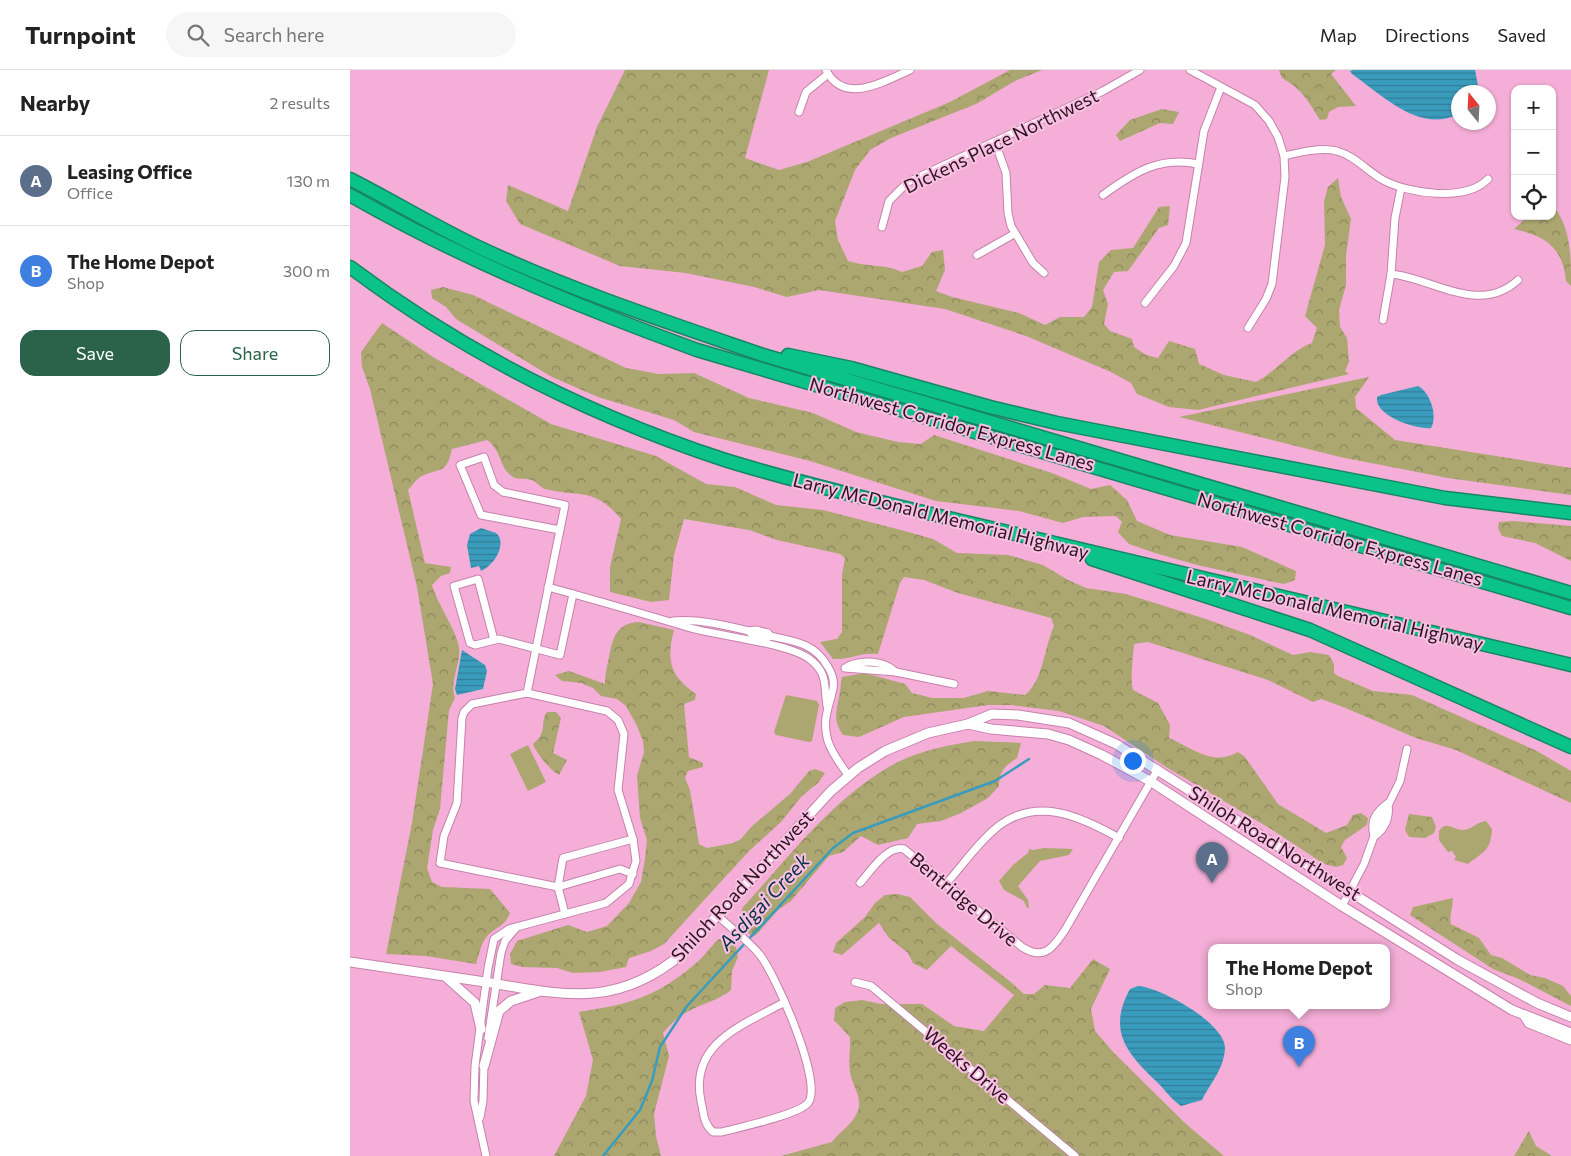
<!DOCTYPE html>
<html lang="en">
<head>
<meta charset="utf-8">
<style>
  body { margin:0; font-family:Commissioner,sans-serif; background:#f6f6f6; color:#222 }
  .controls { position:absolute; right:15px; top:15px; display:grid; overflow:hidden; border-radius:10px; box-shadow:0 1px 4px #0004 }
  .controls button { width:45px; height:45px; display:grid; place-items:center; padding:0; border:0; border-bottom:1px solid #e0e0e0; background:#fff; color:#222; font:25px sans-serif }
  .compass { position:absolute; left:1101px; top:15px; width:45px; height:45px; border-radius:50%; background:#fff; box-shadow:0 1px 4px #0004; rotate:342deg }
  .you { position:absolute; left:782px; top:690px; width:18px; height:18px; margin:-12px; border:4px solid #fff; border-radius:50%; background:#1a73e8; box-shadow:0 0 0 8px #1a73e833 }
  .badge { display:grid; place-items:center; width:32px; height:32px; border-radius:50%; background:#2a624a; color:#fff; font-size:16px; font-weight:700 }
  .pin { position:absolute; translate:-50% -41px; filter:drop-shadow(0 1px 2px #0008) }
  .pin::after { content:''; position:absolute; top:26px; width:18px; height:15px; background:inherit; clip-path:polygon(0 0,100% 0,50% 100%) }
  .popup { position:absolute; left:858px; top:874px; width:182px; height:65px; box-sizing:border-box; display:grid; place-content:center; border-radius:10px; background:#fff; filter:drop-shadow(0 1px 4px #0005); font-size:16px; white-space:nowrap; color:#767676 }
  .popup b { font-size:19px; color:#222 }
  .popup::after { content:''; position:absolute; left:50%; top:100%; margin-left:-10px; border:10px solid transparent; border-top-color:#fff }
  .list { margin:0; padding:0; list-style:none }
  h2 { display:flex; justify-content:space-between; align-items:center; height:65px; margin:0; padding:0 20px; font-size:21px }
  h2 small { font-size:16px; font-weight:400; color:#767676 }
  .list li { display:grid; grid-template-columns:32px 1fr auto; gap:15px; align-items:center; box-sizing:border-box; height:90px; padding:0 20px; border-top:1px solid #e0e0e0 }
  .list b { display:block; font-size:19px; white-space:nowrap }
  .list p { margin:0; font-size:16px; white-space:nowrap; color:#767676 }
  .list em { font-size:16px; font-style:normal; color:#767676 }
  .actions { display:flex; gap:10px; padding:15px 20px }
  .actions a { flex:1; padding:11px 0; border:1px solid #2a624a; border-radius:15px; text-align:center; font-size:18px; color:#2a624a }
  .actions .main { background:#2a624a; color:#fff }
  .icon { flex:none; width:28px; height:28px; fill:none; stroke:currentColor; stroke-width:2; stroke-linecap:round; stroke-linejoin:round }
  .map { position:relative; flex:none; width:1221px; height:1086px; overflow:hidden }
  header { display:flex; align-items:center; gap:30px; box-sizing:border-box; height:70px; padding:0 25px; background:#fff; border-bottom:1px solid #e0e0e0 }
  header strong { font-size:24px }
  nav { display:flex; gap:28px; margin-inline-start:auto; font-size:18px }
  .search { width:350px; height:45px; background:#f6f6f6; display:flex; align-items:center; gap:12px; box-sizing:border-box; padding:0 18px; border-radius:28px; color:#767676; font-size:19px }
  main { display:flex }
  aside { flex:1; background:#fff }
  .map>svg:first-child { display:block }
</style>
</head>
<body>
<header>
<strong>Turnpoint</strong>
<div class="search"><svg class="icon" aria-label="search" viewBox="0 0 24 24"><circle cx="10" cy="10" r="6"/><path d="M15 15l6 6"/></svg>Search here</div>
<nav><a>Map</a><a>Directions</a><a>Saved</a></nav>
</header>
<main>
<aside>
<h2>Nearby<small>2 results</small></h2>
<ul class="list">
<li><span class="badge" style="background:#5c6f8a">A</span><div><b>Leasing Office</b><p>Office</p></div><em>130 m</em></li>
<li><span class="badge" style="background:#3f7fe0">B</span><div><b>The Home Depot</b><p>Shop</p></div><em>300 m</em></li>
</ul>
<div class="actions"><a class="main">Save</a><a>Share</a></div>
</aside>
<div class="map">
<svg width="1221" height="1086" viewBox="0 0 1221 1086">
  <defs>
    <pattern id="forest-crowns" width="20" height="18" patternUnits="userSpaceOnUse" patternTransform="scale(1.25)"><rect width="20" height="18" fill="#aca770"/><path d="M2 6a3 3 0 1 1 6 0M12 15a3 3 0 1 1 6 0" fill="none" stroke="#8c875c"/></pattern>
    <pattern id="water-rules" width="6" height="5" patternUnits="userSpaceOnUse" patternTransform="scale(1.25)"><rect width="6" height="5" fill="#3a9cbc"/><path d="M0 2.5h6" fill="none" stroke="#317e98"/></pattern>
  </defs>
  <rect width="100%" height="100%" fill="#f4aed7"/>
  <g fill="#aca770">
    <path d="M436 625 467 631 469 635 462 671 459 672 426 665 424 662Z"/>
    <path d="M178 675 196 712 178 721 160 684Z"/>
    <path d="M1136 751 1142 759C1141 781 1133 782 1118 794L1104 790 1106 787 1102 781 1098 782 1089 770V761C1097 750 1102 760 1112 760 1121 760 1127 752 1136 751Z"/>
    <path d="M694 778 723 779 719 785 690 791 668 816 678 830 679 838H677L674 831 654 820 649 811 663 795 678 783 679 779 683 780Z"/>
  </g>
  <g fill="url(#forest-crowns)">
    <path d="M275 0H419L395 88 429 100 457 92 600 32 660 0H692L665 11 626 34 541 68 520 80 505 100 485 151 488 170 498 191C516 197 536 194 552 202L572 196 582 182 593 180 595 200 586 221 602 227 669 243 695 255 710 247H734L742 237 749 192 761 180 783 178 809 137 820 136 818 155 809 158 778 201 764 202 753 220 758 234 754 254 760 261 782 269 784 277 796 285 808 288 819 271 845 279 849 294 874 305 906 312C928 300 939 282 962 273L967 258 955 246 975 175 974 132 978 117 988 108 991 127 1001 149 996 185V215L989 240 990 257 997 268 999 292 995 301 999 304 848 340 819 337 787 324 781 313 761 302 676 266 595 239 469 220 437 227 404 217 336 203 270 196 170 154 156 131 158 115 218 141 247 57Z"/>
    <path d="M929 0H986L981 4 1006 36 988 37 979 42 977 49 970 50C959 32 951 18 932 8Z"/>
    <path d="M812 39 829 42 823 54 810 53 770 71 766 65 780 50Z"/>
    <path d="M1202 134C1221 157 1221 185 1221 216L1216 211C1213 177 1195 166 1164 159L1179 146H1202Z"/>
    <path d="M93 217 123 225 276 298 309 304 344 303 399 328 463 343 506 362 548 372 571 374 584 365 702 403 741 419 760 415 777 430 787 451 820 465 892 477 946 501 945 510 934 514 847 495 805 483 779 474 768 462 772 452 766 446 733 447 713 453 669 441 586 431 460 391 344 362 324 350 248 327 202 307 106 249 96 237 82 228 81 220Z"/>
    <path d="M32 253 83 287 201 354 306 386 356 414 385 417 426 435 473 440 551 460 583 469 607 483 658 485 693 495 718 510 736 518 776 524 856 549 900 565 943 585 960 582 979 585 984 594V603L988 606 1023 621 1062 625 1187 681 1221 701V733L1106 680 1066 668 993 637 971 629 963 632 918 610 798 572 784 574C783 586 780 610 783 620L808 633 820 655 819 668C843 678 862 697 888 682L895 687 928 734 976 763 997 755 1003 745 1011 743 1018 748 1017 755 995 770 991 777 997 788 993 795 986 797 974 794 921 759 816 697 754 656 709 641 661 635H638L554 647 509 667 493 665C483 650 486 643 489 627 491 620 490 614 492 607L515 603 555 614 562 623 582 628H614L638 621 675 625C694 610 694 577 704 556L701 548 608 523 574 510 554 507 550 513 528 584C509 582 500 590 483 589L470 572 487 569 492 562V505L495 488 490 484 427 470 399 460 334 449 324 485 319 530 301 532 260 522V497L271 449C243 416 231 428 195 419 190 417 187 412 182 410 176 408 168 410 163 407 148 397 152 380 137 370L102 379C96 405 91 397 72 406 67 408 62 416 58 420L75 493 101 497 100 503 91 506 82 515C88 536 105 557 109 577 111 595 99 611 105 628L99 640 90 739 83 760 77 798 82 812 92 817 140 819 160 843C154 857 148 856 138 865 131 872 129 885 126 894L76 886 36 884 62 753 83 614 67 517 20 319 12 297 11 282Z"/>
    <path d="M1019 307 1005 327 1006 338 1045 370 1221 398V425L1098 408 990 387 829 347Z"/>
    <path d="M1163 451 1221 456V491L1185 473 1152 466 1148 458 1149 452Z"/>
    <path d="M289 552 324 560C316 590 320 606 346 624L345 630 334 634 339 687 353 693V697L338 701 335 708 340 720 349 774 357 778 383 773 391 769 401 757 441 723 459 701 465 699 475 703 469 712 452 726 431 752 399 781 314 874 301 881 279 888 276 897 250 902 223 903 207 898 172 897 161 894 160 884 167 871 218 855 237 862 257 856 279 833 291 812 295 788 297 770 290 748 287 706 294 682 293 671 287 656 276 636 267 629 251 626 243 618 231 613 212 611 205 605 219 601 255 614C255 602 258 593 260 582 264 564 269 553 289 552Z"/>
    <path d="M197 642H206L211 648 203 683 217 690 209 705C200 700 187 684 183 674 199 661 189 653 197 642Z"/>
    <path d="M625 671 671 673 667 688C655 696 649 701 649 716L638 728 611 743 591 751 567 754 558 768 528 775 511 766 493 782 479 786 441 831 429 839 406 865 403 866C390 859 388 850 393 837 441 785 485 725 548 692 572 680 599 675 625 671Z"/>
    <path d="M1059 744 1082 747 1086 757 1084 763 1075 768 1059 767 1055 760Z"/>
    <path d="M547 824 560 827 586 853 662 913 674 924H684L695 915 720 918 743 889 760 899 741 939 745 961 764 983 836 1054 874 1086H431L482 1072C490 1061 502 1055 507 1043 514 1028 502 1016 500 1002 498 990 501 978 500 967L484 950 485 938 495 932 512 930 531 934H572L604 956 634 961 664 925 601 876 577 900 563 893 558 883 539 868 529 853 492 885 483 882 486 873 515 847 525 833 535 825Z"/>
    <path d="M1103 828C1103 837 1099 846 1101 854L1129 868 1141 885 1152 888 1180 905 1195 908 1213 916 1221 926V936L1169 909 1143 899 1060 845 1063 837Z"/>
    <path d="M369 869 378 870 386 877 388 887 382 901 381 920C368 931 352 933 337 942 327 947 320 955 313 963L319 986 304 1044 306 1066 311 1086H204L236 1026 243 990 229 942C279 934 305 928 345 894 354 887 360 877 369 869Z"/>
    <path d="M1179 1061 1186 1076 1202 1086H1164Z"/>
  </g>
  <g fill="url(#water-rules)">
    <path d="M1003 0H1125L1129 21 1128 22H1108V44C1070 64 1032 25 1002 4L1000 1Z"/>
    <path d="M1068 316C1080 322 1088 346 1081 358 1067 360 1024 346 1027 327L1031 325Z"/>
    <path d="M131 458 146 463C158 473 144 496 131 501L129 496 121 498 117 475 120 464Z"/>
    <path d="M112 580 135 595 137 601 133 619 107 625 105 619Z"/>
    <path d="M788 916C810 917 875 953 875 978 874 999 861 1012 852 1030L831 1036C821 1029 816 1021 807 1012 777 983 757 961 780 919Z"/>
  </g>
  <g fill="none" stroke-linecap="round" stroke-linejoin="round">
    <path stroke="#3a9cbc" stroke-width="2.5" d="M253 1086 290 1040 302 1011 310 977 337 936 483 778 503 763 645 711 679 689"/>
    <defs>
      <g id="minor">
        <path d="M476 0C494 36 534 11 560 0"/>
        <path d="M840 0 905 35 919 51 928 67 934 86 935 107 922 214 916 229 898 258"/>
        <path d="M449 42 456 22 478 4"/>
        <path d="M645 72 656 103 658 143 661 156 683 193 694 203"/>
        <path d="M934 86C951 82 971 77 987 81 1005 86 1017 101 1033 110 1059 124 1116 132 1138 109"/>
        <path d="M753 125C783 103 809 86 848 94"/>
        <path d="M532 157 539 131 558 112 753 21 790 0"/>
        <path d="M627 185 664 164"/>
        <path d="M1041 204C1083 208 1129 246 1168 210"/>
        <path d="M795 233 824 196 836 173 854 61 871 17"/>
        <path d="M1033 250 1041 204 1045 148 1051 118"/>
        <path d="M198 517C245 530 291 543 337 557 366 566 443 573 462 591 478 604 474 618 477 636"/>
        <path d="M323 551C349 549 374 555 399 561L402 565 416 569 420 566C444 571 465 573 478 597 483 605 485 614 482 623 479 636 474 647 476 661 477 677 489 692 498 705"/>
        <path d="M399 561 406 560 418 563 420 566"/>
        <path d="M144 570 128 509 104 516 120 573 125 575 149 569 210 585 223 524"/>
        <path d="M498 596C514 590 533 590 546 602"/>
        <path d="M495 598 546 602 604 614"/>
        <path d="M177 623 215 435 153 422 144 415 134 387 110 395 131 445 210 460"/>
        <path d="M1024 766C1020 750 1026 742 1038 733"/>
        <path d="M1025 766C1035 759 1040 747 1038 735"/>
        <path d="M510 813C521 801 537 775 554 779L672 877C694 891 703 878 715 860L808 699"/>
        <path d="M596 814C612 796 627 774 645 759 685 725 730 746 769 768"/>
        <path d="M992 836 1014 794 1027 758 1050 711 1057 679"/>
        <path d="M215 844 208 817 213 788 283 769"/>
        <path d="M368 846C382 859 398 870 410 885 425 904 474 1013 458 1033 448 1045 390 1057 372 1062H363C353 1053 354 1044 351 1031 339 973 393 955 433 933"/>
        <path d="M505 912 521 916 725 1086"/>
        <path d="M138 968 151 883 155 871 166 858"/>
        <path d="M130 1047 133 1031 134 993"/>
        <path d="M136 1086 124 1031 125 996 138 898 144 869 159 859 256 833 279 814 286 791 283 769 268 720 274 664 268 650 257 641 177 623 122 634 114 642 112 648 107 733 94 766 90 793 208 817 270 799 283 804"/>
      </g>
      <g id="tertiary">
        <path d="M618 654 641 659 698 664 719 670 752 685 800 711 992 836 1162 940 1221 963"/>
        <path d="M0 892C45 899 90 905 135 912 214 925 267 939 333 883L481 721 508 698 535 681 578 663 618 654 642 644 668 645 719 653 766 674 1108 890 1187 933 1221 947"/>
        <path d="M97 908 125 933 131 959"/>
        <path d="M1174 945 1179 953 1221 970"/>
        <path d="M134 996 149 941 161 931 188 922"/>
      </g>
      <g id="motorway">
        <path d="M0 109C43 131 84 156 128 177 220 220 317 252 413 285L1221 523"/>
        <path d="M0 125C114 190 224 235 347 280L1221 538"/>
        <path d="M0 197C113 282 241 346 375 390 430 407 486 421 543 435L1221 595"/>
        <path d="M438 285 501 298 640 337 707 353 1095 428 1221 443"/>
        <path d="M742 489 960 560 1221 677"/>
      </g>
    </defs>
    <use href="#minor" stroke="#c682ab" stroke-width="9"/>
    <use href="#tertiary" stroke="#c682ab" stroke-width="11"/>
    <use href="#motorway" stroke="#178565" stroke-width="15"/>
    <use href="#minor" stroke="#fff" stroke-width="7"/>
    <use href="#tertiary" stroke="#fff" stroke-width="9"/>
    <use href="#motorway" stroke="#0bc389" stroke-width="12"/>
  </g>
  <g text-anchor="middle" stroke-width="4" stroke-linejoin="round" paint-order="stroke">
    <g font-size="19" fill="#2c1323" stroke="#f9c0e1">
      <text transform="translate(651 71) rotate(-26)" y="7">Dickens Place Northwest</text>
      <text transform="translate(602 354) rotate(16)" y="7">Northwest Corridor Express Lanes</text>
      <text transform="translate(591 446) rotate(14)" y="7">Larry McDonald Memorial Highway</text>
      <text transform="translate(990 469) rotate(16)" y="7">Northwest Corridor Express Lanes</text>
      <text transform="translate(985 540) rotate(13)" y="7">Larry McDonald Memorial Highway</text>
      <text transform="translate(925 773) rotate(32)" y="7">Shiloh Road Northwest</text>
      <text transform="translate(392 816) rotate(-47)" y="7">Shiloh Road Northwest</text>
      <text transform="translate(614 829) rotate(40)" y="7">Bentridge Drive</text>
      <text transform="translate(617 995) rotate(40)" y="7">Weeks Drive</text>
    </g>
    <g font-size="20" font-style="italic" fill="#053341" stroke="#f9c0e1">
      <text transform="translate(414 832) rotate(-47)" y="7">Asdigai Creek</text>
    </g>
  </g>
</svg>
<div class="controls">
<button>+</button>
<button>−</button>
<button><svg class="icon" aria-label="locate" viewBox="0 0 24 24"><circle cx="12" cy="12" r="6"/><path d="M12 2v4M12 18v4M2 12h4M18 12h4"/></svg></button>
</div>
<svg class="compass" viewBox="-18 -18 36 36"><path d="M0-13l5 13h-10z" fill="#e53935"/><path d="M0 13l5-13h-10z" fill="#767676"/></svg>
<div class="you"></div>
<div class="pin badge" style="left:862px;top:813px;background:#5c6f8a">A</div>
<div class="pin badge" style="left:949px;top:997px;background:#3f7fe0">B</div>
<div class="popup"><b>The Home Depot</b>Shop</div>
</div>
</main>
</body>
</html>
